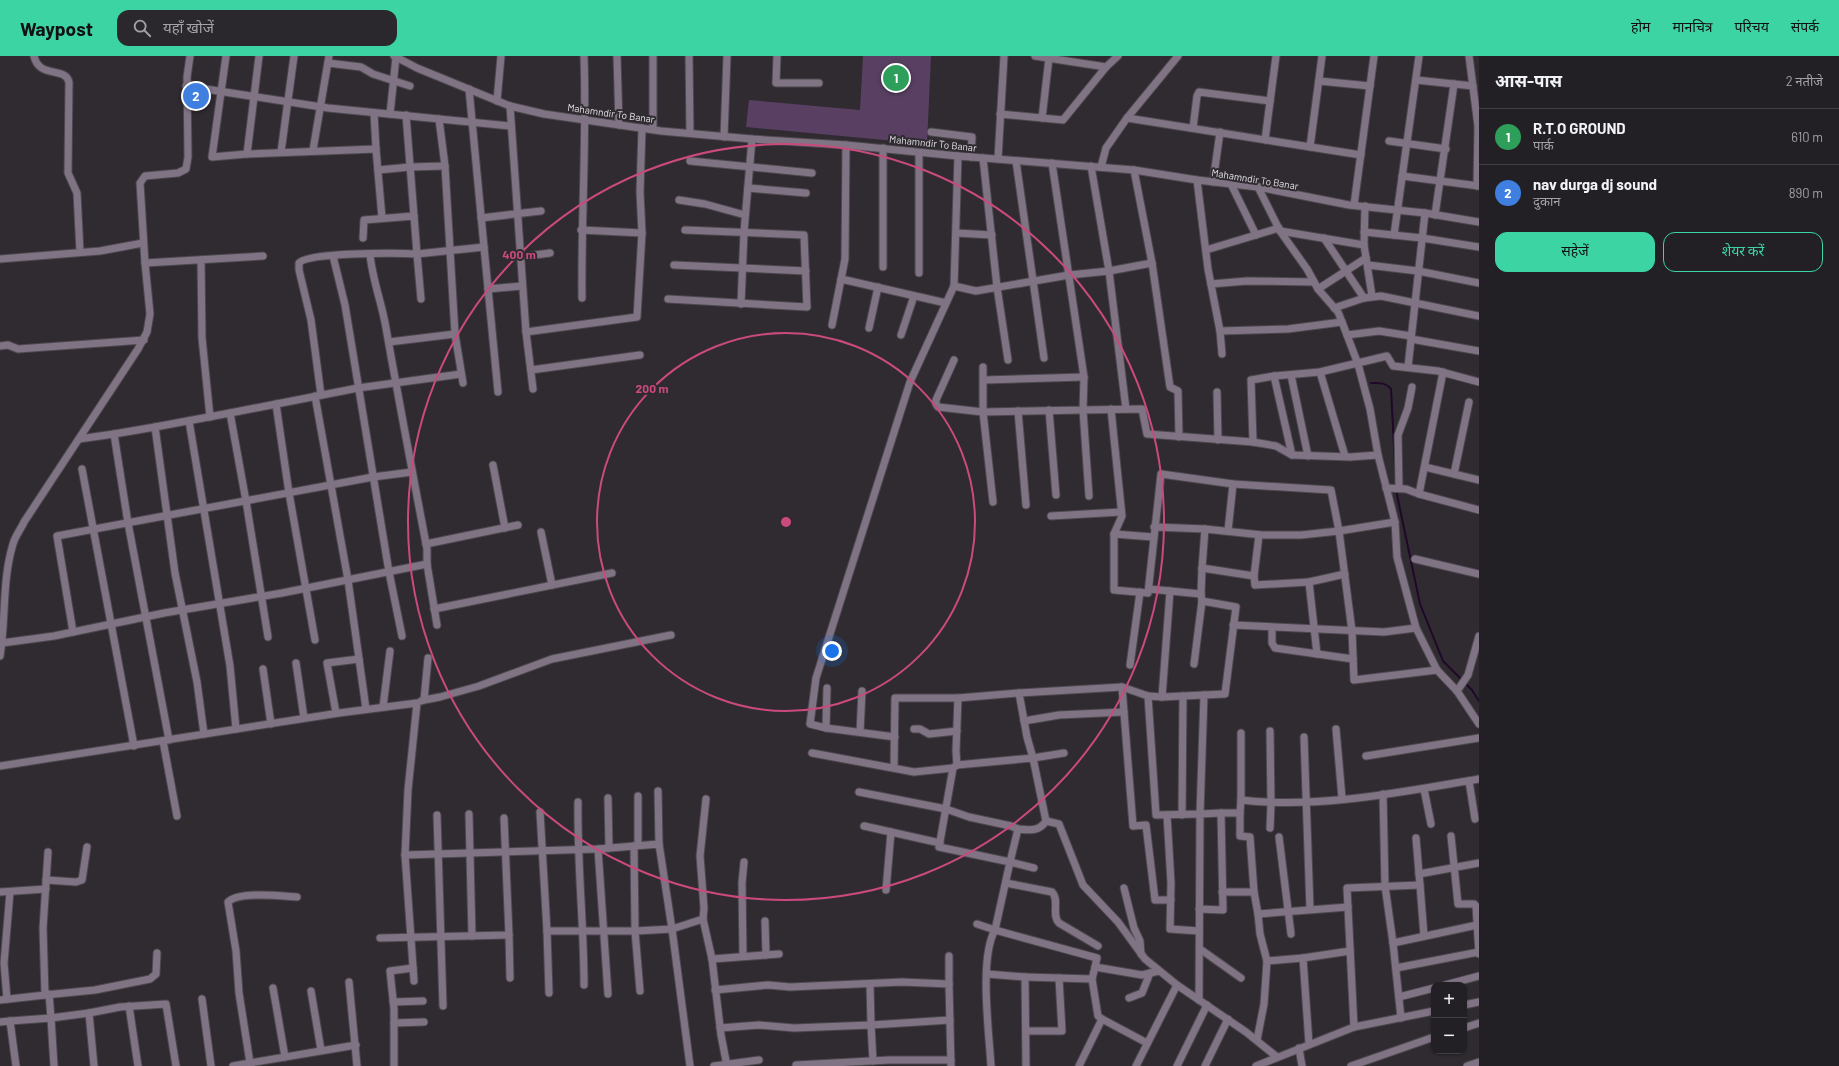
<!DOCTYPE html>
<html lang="hi">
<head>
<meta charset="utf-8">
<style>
  body { margin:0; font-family:Barlow,"Noto Sans Devanagari",sans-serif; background:#2b282d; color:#f1f3f6 }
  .controls { position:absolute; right:12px; bottom:12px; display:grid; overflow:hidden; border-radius:8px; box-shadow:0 1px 3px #0004 }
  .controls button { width:36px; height:36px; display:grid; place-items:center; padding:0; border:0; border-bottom:1px solid #403e42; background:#232025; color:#f1f3f6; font:20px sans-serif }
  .you { position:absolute; left:832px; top:595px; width:14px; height:14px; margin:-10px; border:3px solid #fff; border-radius:50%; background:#1a73e8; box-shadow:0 0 0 6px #1a73e833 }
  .badge { display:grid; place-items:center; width:26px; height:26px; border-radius:50%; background:#3cd4a3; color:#fff; font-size:13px; font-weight:700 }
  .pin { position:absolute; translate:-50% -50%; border:2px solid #fff; box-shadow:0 1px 4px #0006 }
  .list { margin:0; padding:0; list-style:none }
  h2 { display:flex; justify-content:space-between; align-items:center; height:52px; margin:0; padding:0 16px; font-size:17px }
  h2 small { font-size:13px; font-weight:400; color:#a3a3a7 }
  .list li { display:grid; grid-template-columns:26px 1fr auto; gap:12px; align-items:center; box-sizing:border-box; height:56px; padding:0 16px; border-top:1px solid #403e42 }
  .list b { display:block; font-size:15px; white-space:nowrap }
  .list p { margin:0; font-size:13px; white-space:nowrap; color:#a3a3a7 }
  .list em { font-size:13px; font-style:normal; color:#a3a3a7 }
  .actions { display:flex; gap:8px; padding:12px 16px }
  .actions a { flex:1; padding:9px 0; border:1px solid #3cd4a3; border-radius:12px; text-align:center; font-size:14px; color:#3cd4a3 }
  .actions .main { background:#3cd4a3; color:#111 }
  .icon { flex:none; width:22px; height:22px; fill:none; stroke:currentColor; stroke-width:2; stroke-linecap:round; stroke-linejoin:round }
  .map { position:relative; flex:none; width:1479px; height:1010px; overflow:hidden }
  header { display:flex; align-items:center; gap:24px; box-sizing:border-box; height:56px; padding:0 20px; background:#3cd4a3; color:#111 }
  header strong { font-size:19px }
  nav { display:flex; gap:22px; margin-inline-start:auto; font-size:14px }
  .search { width:280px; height:36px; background:#2b282d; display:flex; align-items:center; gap:10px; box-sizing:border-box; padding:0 14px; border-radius:12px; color:#a3a3a7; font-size:15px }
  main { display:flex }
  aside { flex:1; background:#232025 }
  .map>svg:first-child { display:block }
</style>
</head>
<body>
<header>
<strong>Waypost</strong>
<div class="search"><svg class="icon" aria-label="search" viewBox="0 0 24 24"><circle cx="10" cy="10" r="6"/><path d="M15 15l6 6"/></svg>यहाँ खोजें</div>
<nav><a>होम</a><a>मानचित्र</a><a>परिचय</a><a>संपर्क</a></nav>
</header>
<main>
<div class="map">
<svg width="1479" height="1010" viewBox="0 0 1479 1010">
  <rect width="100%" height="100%" fill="#2f2b31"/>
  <path fill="#594063" d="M863 0H931L927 88 746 71 749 44 860 54Z"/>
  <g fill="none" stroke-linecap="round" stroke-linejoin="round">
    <g stroke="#200828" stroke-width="2">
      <path d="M1371 327C1379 327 1385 326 1391 333L1396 429"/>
      <path d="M1396 434 1420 548 1443 605 1472 634 1479 645"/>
    </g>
    <defs>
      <g id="minor">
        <path d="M34 0C39 23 65 10 69 26L68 117 77 137 80 196"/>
        <path d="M226 0 212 101 247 98"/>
        <path d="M259 0 247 98 376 93 382 162"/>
        <path d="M394 0 417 12 510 50 544 58 661 75 752 83 846 89 958 100 1134 114 1197 124 1258 131 1349 149 1425 157 1479 166"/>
        <path d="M617 0 619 69"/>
        <path d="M653 0V73"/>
        <path d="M689 0 690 77"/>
        <path d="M777 0 776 27H819"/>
        <path d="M1035 0 1106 11"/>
        <path d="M1469 0 1478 70 1477 130"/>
        <path d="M328 7 361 11 373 18 410 30"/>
        <path d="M1416 24 1473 30"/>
        <path d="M1319 25 1370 30"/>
        <path d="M186 30 328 52 511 70"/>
        <path d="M469 33 484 191"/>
        <path d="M497 45 501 0"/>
        <path d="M510 50 526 276 533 333"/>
        <path d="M374 57 376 93"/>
        <path d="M390 58 396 1"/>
        <path d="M1000 58 1063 64 1106 11 1118 0"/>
        <path d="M406 59 414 160"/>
        <path d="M1042 62 1049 2"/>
        <path d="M1127 62 1361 99"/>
        <path d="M439 63 445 110 455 278 463 327"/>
        <path d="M1193 72 1197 40 1199 36 1270 45"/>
        <path d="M931 76 972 81 971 101"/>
        <path d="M724 81 727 0"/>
        <path d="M1265 84 1276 0"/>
        <path d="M1389 85 1446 93"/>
        <path d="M1310 91 1322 0"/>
        <path d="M313 94 329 0"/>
        <path d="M281 96 294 0"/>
        <path d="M919 97V217"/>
        <path d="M958 100 954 230 976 235 1069 219 1109 215 1126 353"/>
        <path d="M983 102 997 231 1008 304"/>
        <path d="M998 103 1004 0"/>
        <path d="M690 105 812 117"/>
        <path d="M1016 105 1044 302"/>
        <path d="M1091 110 1109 215 1152 207 1134 114"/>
        <path d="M1101 111 1106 92 1127 62 1178 0"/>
        <path d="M378 114 410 111 445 110"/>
        <path d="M1402 120 1479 130"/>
        <path d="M1197 124 1208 213 1220 275 1288 273 1342 266 1358 308 1370 353 1378 399 1395 466 1397 501 1416 572 1437 614 1457 635 1479 668"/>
        <path d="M1213 126 1220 76"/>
        <path d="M1231 128 1256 179"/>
        <path d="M1258 131 1280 175 1307 213 1318 233 1338 256 1342 266"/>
        <path d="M748 132 806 137"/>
        <path d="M679 144 705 148 745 159"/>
        <path d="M1354 149 1374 0"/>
        <path d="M1365 150 1364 189 1372 240"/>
        <path d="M1435 159 1454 28"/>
        <path d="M481 162 541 155"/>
        <path d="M581 174 642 177"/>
        <path d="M1280 175 1364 189"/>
        <path d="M1364 176 1422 182 1479 191"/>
        <path d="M956 177 992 179"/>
        <path d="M1394 179 1419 0"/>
        <path d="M1324 182 1364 242"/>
        <path d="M1206 194 1279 172"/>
        <path d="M333 200 345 249 389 516 402 580"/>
        <path d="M520 201 550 197"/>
        <path d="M0 203 100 195 143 187"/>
        <path d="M201 204 202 282 210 361"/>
        <path d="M145 207 263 200"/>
        <path d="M1152 207 1170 331 1178 335 1179 381"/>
        <path d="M674 209 806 215"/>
        <path d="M1368 209 1418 215 1479 227"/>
        <path d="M883 211V92"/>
        <path d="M841 223 946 247"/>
        <path d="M1211 228 1247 225 1314 226"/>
        <path d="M488 233 522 230"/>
        <path d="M1318 233 1366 202"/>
        <path d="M582 242C581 161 587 81 584 0"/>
        <path d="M421 243 417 198 484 191 498 336"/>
        <path d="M668 243 807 251 804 179 685 174"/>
        <path d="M741 248 744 176 752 83"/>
        <path d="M1334 252 1364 242 1381 240 1479 260"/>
        <path d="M832 269 845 203 846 89"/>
        <path d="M869 272 878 231"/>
        <path d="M1220 275 1222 298"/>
        <path d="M526 276 637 261 642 177 640 136 642 72"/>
        <path d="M901 279 914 240"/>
        <path d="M1347 279 1379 275 1411 280"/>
        <path d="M1411 283 1479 295"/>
        <path d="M389 286 455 278"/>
        <path d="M0 290 8 289 18 293 144 284"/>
        <path d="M954 304 936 344V348L938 351 983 356 1083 354 1084 321 1052 107"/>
        <path d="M983 311V356L993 446"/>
        <path d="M1408 311 1425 157"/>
        <path d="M531 314 640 299"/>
        <path d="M1320 316 1345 400"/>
        <path d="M1291 319 1308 400"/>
        <path d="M984 324 1084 321"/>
        <path d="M1217 336 1218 384"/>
        <path d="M321 339 311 264 299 214V207C308 196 399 197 417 198L414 160 364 164 363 182"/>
        <path d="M315 340 348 524 366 653"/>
        <path d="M276 348 289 437 315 584"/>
        <path d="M1111 353 1122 460 1114 478 1153 481"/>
        <path d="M1049 354 1056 439"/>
        <path d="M1018 355 1026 449"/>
        <path d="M189 365 230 610 236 673"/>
        <path d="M155 371 230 357"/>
        <path d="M79 383 114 378"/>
        <path d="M1253 386 1251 324 1274 320"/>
        <path d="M1292 399 1274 320 1320 316 1387 300 1393 310 1438 315 1479 326"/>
        <path d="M493 409 505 472"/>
        <path d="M1425 411 1479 424"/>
        <path d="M82 413 134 690"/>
        <path d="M1454 418 1469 346"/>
        <path d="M1399 431 1398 379 1408 352 1412 331"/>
        <path d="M1386 432 1406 433 1419 438 1479 454"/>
        <path d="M1419 438 1443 316"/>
        <path d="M1089 440 1083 354 1142 353 1147 378 1253 386 1276 390 1292 399 1350 401 1378 399"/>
        <path d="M1051 460 1121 456"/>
        <path d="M1154 471 1205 473 1202 512 1254 520 1255 529 1309 526 1317 598"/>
        <path d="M1205 473 1262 479H1301L1339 475 1352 575 1354 624 1437 614"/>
        <path d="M1228 475 1233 428"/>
        <path d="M541 476 552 529"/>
        <path d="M1114 478V534L1148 537 1161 418 1233 428 1331 434 1339 475 1395 466"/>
        <path d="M426 488 518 469"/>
        <path d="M1415 503 1479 518"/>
        <path d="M427 508 437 569"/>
        <path d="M1254 520 1259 479"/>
        <path d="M1309 526 1345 518"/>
        <path d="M1170 535 1162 641 1204 639"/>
        <path d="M1201 538 1202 512"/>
        <path d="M434 553 612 517"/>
        <path d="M1233 569 1384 576 1416 572"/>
        <path d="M1272 572V587L1275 592 1353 603"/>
        <path d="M73 576 57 480 373 421 412 416"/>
        <path d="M268 581 246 445 230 357 358 332 461 318"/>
        <path d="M2 587 54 580 164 557 282 537 427 508V493C413 419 399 346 386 272 382 247 372 223 370 198"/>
        <path d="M0 600C6 563 2 524 13 488 15 480 21 473 24 466L138 293 147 276 150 258 145 207 140 127 145 120 178 117 186 113 188 101 187 21 190 0"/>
        <path d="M296 607 304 662"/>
        <path d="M1194 608 1202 545"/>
        <path d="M1130 609 1140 536"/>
        <path d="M263 613 271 668"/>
        <path d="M1122 631 1133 770 1146 769 1155 844H1171"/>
        <path d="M827 632 826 672 895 681"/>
        <path d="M1457 635 1468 619 1479 580"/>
        <path d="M1148 640 1156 759 1200 758 1204 639 1225 638 1236 551 1202 545 1201 538 1149 533"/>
        <path d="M424 644 440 641 479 630 552 603 671 579"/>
        <path d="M421 645 424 644 428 602"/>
        <path d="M383 651 390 595"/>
        <path d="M336 657 327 607 359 603"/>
        <path d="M1024 665 1059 659 1124 656"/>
        <path d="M826 672 810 668 816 622 910 326 954 230"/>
        <path d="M914 673H920L929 678 957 675"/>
        <path d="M1336 673 1342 742"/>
        <path d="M860 676 862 635"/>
        <path d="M1304 681 1310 853"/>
        <path d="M169 684 128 467 114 378 155 371 175 517 197 626 204 678"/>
        <path d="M163 685 177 760"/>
        <path d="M812 697 914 716 953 712"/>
        <path d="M1064 697 1033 702 1027 681 1019 637 1122 631 1148 640 1162 641"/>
        <path d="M1366 700 1479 682"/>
        <path d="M957 709 956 695 958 642"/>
        <path d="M0 710 339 657 417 647 408 734 405 799 414 925"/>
        <path d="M894 711 895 642H958L1019 637"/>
        <path d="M1469 725 1475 763"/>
        <path d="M1424 733 1431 768"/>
        <path d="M658 735 659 788"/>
        <path d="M859 736 946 753 969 761 1011 770 1018 773"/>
        <path d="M1383 738 1385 830 1393 887 1401 962"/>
        <path d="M638 740V789"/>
        <path d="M608 742 609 792"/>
        <path d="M1241 744V677"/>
        <path d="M578 746C577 807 584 868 584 929"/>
        <path d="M540 756 547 875H635L672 873 690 1010"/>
        <path d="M1221 757H1240L1241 744C1320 753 1401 736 1479 723"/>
        <path d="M1240 757V780L1250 781 1254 836"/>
        <path d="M469 758 472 880"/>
        <path d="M437 759 443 950"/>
        <path d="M1167 759 1171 827 1170 873 1199 875"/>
        <path d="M1182 759 1183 640"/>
        <path d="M864 770 940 787"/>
        <path d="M1270 772 1271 748 1270 675"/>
        <path d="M1451 780 1458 848H1474L1476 850 1479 898"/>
        <path d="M1279 781 1291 878"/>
        <path d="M1416 782 1419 818"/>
        <path d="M634 790 635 875 640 935"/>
        <path d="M598 793 608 938"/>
        <path d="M405 799 598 793 659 788 672 873 703 863 712 903 721 979 727 1010"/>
        <path d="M1034 812 1010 806 1018 773C1029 774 1039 776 1046 765"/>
        <path d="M46 824 76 826 82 824 87 791"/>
        <path d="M1006 827 1052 836C1060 844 1051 859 1059 867L1098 890"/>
        <path d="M1420 829 1424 880"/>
        <path d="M1124 832 1134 872 1140 885 1141 898"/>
        <path d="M886 834 891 776"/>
        <path d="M0 836 46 833"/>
        <path d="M1222 836H1254L1258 858 1348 851"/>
        <path d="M1258 858 1260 878 1267 905"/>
        <path d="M703 863 704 852 700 800 706 743"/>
        <path d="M765 865 766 899"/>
        <path d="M977 868 995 874C979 902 989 976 991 1010"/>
        <path d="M547 875 549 937"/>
        <path d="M509 879 510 922"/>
        <path d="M380 882 509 879 504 762"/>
        <path d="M1393 887 1477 869"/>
        <path d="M1200 893 1241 922"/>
        <path d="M743 900 742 827 744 806"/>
        <path d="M949 900V928"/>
        <path d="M712 903 779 898"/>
        <path d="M1095 911 1092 923 1098 960 1102 963"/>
        <path d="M1396 912 1479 896"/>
        <path d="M1159 915 1142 919 1095 911 1097 902 995 874 1010 806 939 791 953 712 957 709 1033 702 1046 765 1059 768 1083 829 1118 866 1145 903 1177 929 1246 976 1277 1001"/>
        <path d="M987 918 1025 921 1026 1010"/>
        <path d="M1025 921 1092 923"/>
        <path d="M349 926 357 1010"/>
        <path d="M870 928 871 969 950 964"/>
        <path d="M1445 929 1479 920"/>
        <path d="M273 932 285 1001"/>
        <path d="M715 934 768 929 790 931 902 926 949 928 951 1010"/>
        <path d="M311 935 321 994"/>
        <path d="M49 938 51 962 89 957 94 1010"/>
        <path d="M45 939 95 934 150 923 156 918 157 897"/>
        <path d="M1399 941 1434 932"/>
        <path d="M1129 942 1142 937 1150 917"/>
        <path d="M7 943 4 907 10 836"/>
        <path d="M202 943 211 1010"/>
        <path d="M0 944 45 939 43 872 48 796"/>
        <path d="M1199 944 1200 758 1221 757 1223 854 1199 853"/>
        <path d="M393 946 423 945"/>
        <path d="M1464 949 1479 946"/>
        <path d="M129 950 138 1010"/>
        <path d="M89 957 120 951 166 948 176 1010"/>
        <path d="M10 965 51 962 54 1010"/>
        <path d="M0 966 10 965 16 1010"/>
        <path d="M394 967 424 966"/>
        <path d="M1354 971 1347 832 1420 829 1419 818 1479 807"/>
        <path d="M720 972 759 969 794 972 871 969 873 1005"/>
        <path d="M1464 972 1479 967"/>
        <path d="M1026 975H1062L1059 922"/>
        <path d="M1257 984 1264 948 1267 905 1303 902"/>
        <path d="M1309 988 1303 902 1350 895"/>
        <path d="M1299 992 1302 1010"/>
        <path d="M796 1009 889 1004H951"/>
        <path d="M233 1010 250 1007 239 937 236 895 228 846C239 835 281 840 297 841"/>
        <path d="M251 1010 250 1007 356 989"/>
        <path d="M394 1010V953L390 915 413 912"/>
        <path d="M714 1010 759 1004"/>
        <path d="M1079 1010 1102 963 1147 987"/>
        <path d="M1136 1010 1177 929"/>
        <path d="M1177 1010 1207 949"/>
        <path d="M1205 1010 1228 963"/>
        <path d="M1256 1010 1354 971 1434 955"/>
        <path d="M1351 1010 1434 981"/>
        <path d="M1467 1010 1479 1006"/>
      </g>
    </defs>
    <use href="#minor" stroke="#4c484e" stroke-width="9"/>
    <use href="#minor" stroke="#7f7384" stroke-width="7"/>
  </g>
  <g fill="none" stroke="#ca4a7d" stroke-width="2">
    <circle cx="786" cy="466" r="189"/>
    <circle cx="786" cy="466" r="378"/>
  </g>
  <g text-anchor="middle" stroke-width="4" stroke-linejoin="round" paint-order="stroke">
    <g font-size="10" fill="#e3e1e4" stroke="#2f2b31">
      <text transform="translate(611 57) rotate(8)" y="4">Mahamndir To Banar</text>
      <text transform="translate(933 87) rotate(6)" y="4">Mahamndir To Banar</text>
      <text transform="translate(1255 123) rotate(9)" y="4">Mahamndir To Banar</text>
    </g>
  </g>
  <circle cx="786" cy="466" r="6" fill="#ca4a7d" stroke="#2f2b31" stroke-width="2"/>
  <g font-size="12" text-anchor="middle" font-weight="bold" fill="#ca4a7d" stroke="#2f2b31" stroke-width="4" stroke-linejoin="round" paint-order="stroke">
    <text x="519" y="203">400 m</text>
    <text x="652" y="337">200 m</text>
  </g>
</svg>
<div class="controls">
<button>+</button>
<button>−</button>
</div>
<div class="you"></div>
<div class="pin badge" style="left:896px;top:22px;background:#2e9e5b">1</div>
<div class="pin badge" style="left:196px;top:40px;background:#3f7fe0">2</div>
</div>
<aside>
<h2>आस-पास<small>2 नतीजे</small></h2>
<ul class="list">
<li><span class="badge" style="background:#2e9e5b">1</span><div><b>R.T.O GROUND</b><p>पार्क</p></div><em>610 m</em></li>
<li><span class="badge" style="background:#3f7fe0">2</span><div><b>nav durga dj sound</b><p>दुकान</p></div><em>890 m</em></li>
</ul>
<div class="actions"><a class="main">सहेजें</a><a>शेयर करें</a></div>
</aside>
</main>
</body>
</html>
